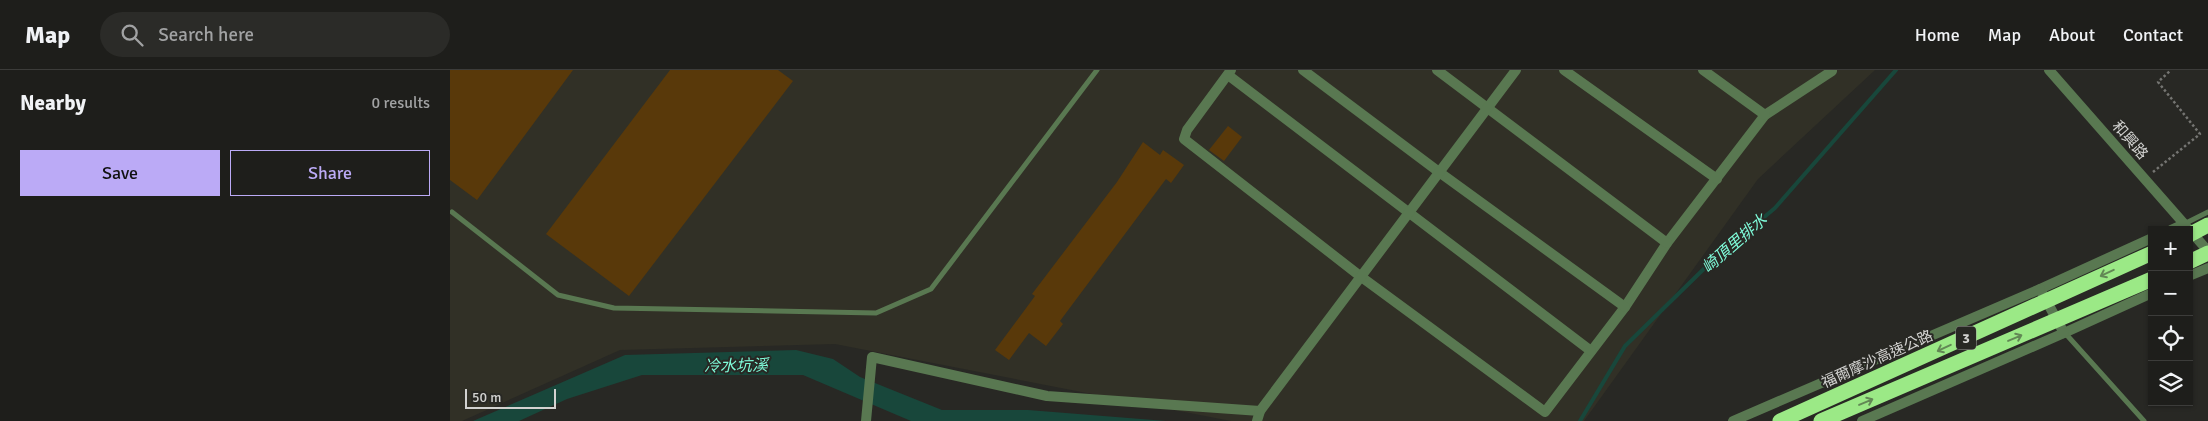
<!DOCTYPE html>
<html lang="en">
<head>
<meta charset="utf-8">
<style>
  body { margin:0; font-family:Signika,"Noto Sans TC",sans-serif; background:#2b2b28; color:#f1f3f6 }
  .controls { position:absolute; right:15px; bottom:15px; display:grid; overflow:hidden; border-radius:0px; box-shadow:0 1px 4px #0004 }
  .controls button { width:45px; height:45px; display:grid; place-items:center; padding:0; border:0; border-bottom:1px solid #3c3c3a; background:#1e1e1b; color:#f1f3f6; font:25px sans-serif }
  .scale { position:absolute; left:15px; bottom:12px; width:91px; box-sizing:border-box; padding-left:5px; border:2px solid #d2d2d0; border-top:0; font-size:14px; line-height:18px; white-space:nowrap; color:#d2d2d0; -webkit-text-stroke:4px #282824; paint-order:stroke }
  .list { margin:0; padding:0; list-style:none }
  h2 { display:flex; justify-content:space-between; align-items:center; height:65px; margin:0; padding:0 20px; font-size:21px }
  h2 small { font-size:16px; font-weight:400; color:#a1a2a3 }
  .actions { display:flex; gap:10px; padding:15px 20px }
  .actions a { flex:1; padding:11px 0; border:1px solid #bbaaf6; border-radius:0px; text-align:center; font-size:18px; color:#bbaaf6 }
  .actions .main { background:#bbaaf6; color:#111 }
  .icon { flex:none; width:28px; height:28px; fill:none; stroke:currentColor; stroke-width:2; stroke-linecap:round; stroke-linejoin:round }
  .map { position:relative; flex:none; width:1758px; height:351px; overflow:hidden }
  header { display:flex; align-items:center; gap:30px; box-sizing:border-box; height:70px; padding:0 25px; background:#1e1e1b; border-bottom:1px solid #3c3c3a }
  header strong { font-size:24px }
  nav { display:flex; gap:28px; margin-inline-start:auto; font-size:18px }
  .search { width:350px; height:45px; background:#2b2b28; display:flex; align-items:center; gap:12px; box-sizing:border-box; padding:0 18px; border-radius:28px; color:#a1a2a3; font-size:19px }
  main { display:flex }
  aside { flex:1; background:#1e1e1b }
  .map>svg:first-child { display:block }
</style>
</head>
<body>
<header>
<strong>Map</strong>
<div class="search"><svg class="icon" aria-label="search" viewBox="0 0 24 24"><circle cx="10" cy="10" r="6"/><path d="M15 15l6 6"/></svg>Search here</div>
<nav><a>Home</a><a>Map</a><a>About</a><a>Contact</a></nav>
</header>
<main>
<aside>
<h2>Nearby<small>0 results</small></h2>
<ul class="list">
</ul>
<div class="actions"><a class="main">Save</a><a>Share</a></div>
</aside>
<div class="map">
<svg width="1758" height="351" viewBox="0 0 1758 351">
  <rect width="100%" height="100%" fill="#282824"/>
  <path fill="#313026" d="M0 0H1425L1308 109 1134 351H781L385 274 170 280 12 351H0Z"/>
  <path fill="#18473b" d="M346 280 383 289 410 307 492 340H578L716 351H461L353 305H192L117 329 69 351H23L175 285Z"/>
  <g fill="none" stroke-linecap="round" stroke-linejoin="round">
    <path stroke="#18473b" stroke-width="4" d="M1130 351 1175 276 1264 189 1325 138 1446 0"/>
  </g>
  <g fill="#59390a">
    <path d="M0 0H123L27 130 0 110Z"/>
    <path d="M220 0H328L343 11 179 226 96 164Z"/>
    <path d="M778 56 792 67 774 91 759 80Z"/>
    <path d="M693 72 710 85 713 80 734 95 721 113 716 109 610 251 613 254 596 276 579 263 559 290 545 280 585 226 582 224 667 112Z"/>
  </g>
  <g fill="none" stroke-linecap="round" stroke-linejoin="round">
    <path stroke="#757572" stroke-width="2.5" stroke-dasharray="2.5 2.5" stroke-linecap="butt" d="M1703 102 1750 64 1708 12 1721 0"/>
    <g stroke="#597851" stroke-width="5">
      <path d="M2 142 108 225 164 238 426 243 481 219 647 0"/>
      <path d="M1734 154 1758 142"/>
      <path d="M1615 263 1694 351"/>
    </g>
    <g stroke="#597851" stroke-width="10">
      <path d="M781 0 737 60 734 69 910 206 1095 342 1175 237 1217 173 1315 45 1382 1 1381 0"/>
      <path d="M853 0 989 102 1175 237"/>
      <path d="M987 0 1217 173"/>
      <path d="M1114 0 1267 109"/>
      <path d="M1253 0 1315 45"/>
      <path d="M778 5 1141 281"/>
      <path d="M1721 160 1734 154"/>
      <path d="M1702 168 1590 219 1614 263 1702 223"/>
      <path d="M1739 206 1758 198"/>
      <path d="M416 351 422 287 597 326 810 341"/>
      <path d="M807 351 810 341 1066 0"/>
      <path d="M1283 351 1590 219"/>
      <path d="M1412 351 1614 263"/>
    </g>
    <path stroke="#597851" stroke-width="10" d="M1599 0 1758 181"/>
    <path stroke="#9be986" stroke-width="15" d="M1739 192 1758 183"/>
    <g stroke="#9be986" stroke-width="15">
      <path d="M1739 165 1758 155"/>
      <path d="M1330 351 1702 183"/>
      <path d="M1371 351 1702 209"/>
    </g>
  </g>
  <defs><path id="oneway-shaft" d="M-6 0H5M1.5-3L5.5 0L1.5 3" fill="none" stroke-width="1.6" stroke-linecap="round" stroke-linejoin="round" transform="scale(1.25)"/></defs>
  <g stroke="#628855">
    <use href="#oneway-shaft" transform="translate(1657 203) rotate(155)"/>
    <use href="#oneway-shaft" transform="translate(1565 268) rotate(-23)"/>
    <use href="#oneway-shaft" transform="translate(1494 278) rotate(155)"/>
    <use href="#oneway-shaft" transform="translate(1416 332) rotate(-23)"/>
  </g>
  <g text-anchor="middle" stroke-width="4" stroke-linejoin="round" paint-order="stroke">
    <rect fill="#282824" stroke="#9f9f9c" stroke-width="1" x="1506" y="256.5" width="20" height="23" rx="4"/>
    <g font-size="14" font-weight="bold" fill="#d2d2d0">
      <text x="1516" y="273">3</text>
    </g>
    <g font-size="15" fill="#d2d2d0" stroke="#282824">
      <text transform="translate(1680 70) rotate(49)" y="5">和興路</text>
      <text transform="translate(1427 289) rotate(-24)" y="5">福爾摩沙高速公路</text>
    </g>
    <g font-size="16" font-style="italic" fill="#7ffcda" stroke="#282824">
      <text transform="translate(1284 173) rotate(-41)" y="6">崎頂里排水</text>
      <text transform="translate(286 295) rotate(-1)" y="6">冷水坑溪</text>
    </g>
  </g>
</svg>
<div class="controls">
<button>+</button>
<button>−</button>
<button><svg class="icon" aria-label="locate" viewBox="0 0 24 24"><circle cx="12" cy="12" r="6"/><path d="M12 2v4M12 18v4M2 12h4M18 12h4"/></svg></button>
<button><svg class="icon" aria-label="layers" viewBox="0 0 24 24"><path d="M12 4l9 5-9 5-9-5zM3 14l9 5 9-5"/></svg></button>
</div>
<div class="scale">50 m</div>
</div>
</main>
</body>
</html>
